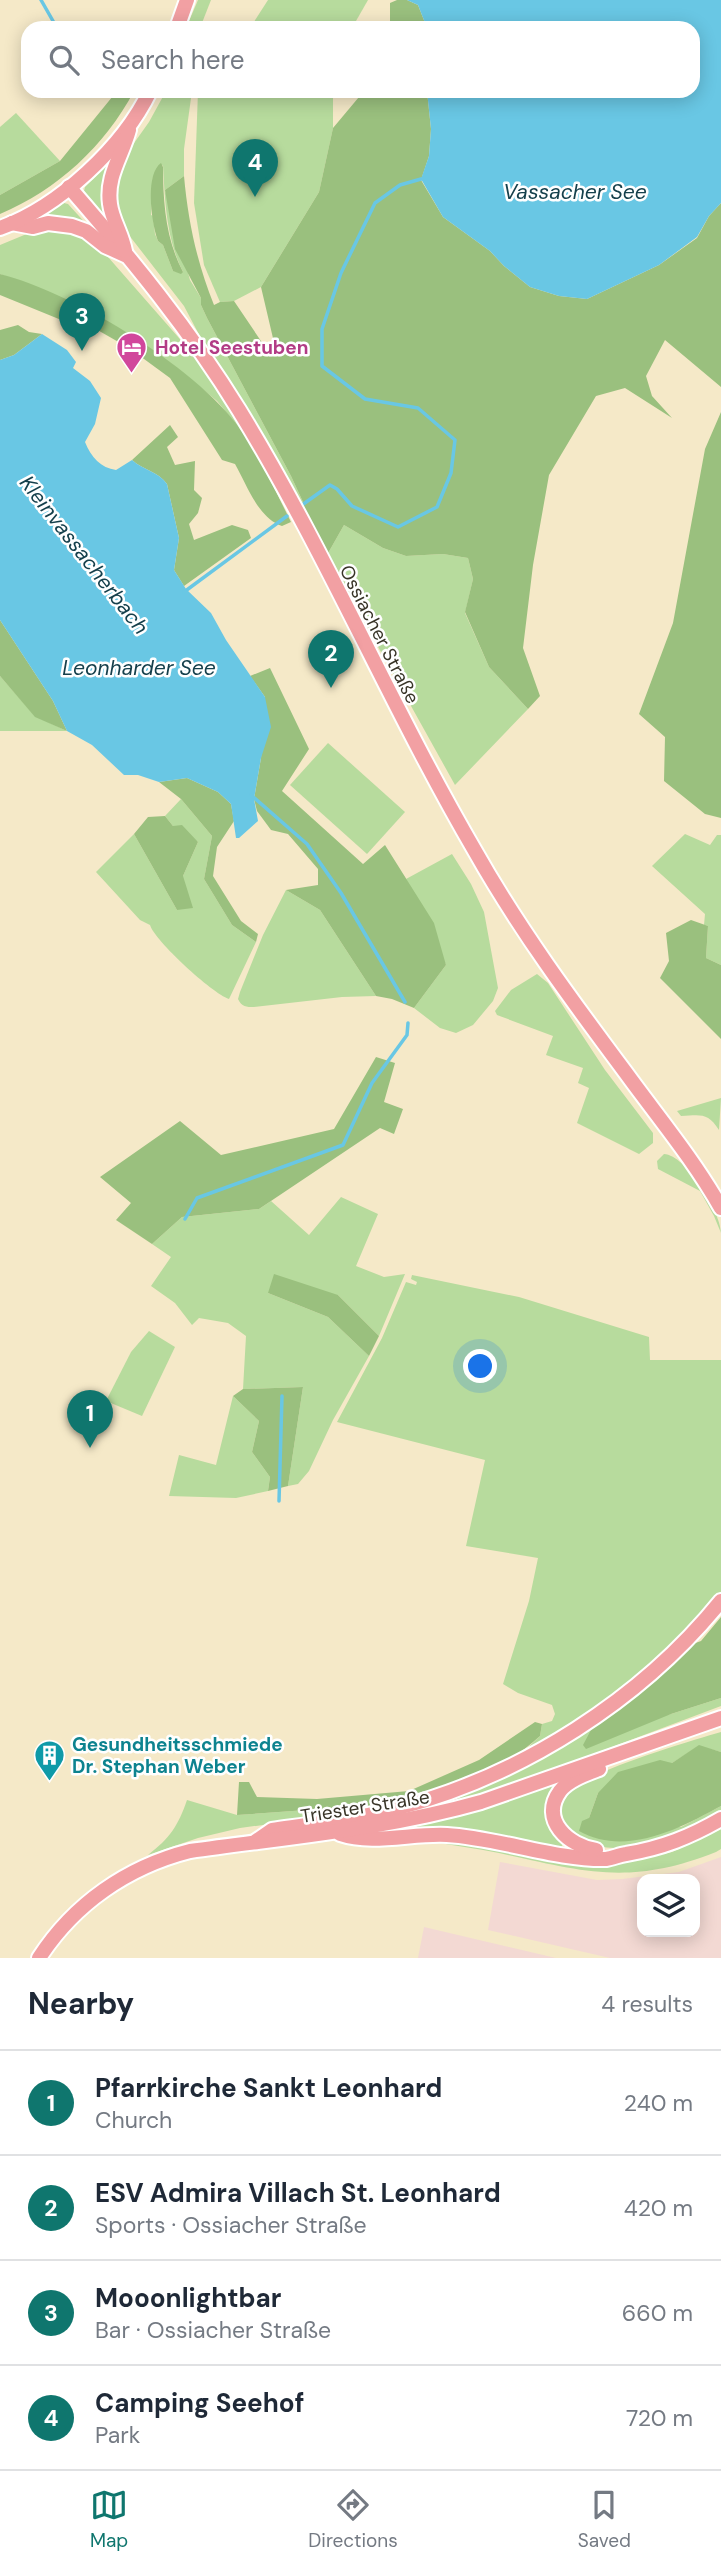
<!DOCTYPE html>
<html lang="en">
<head>
<meta charset="utf-8">
<style>
  body { margin:0; font-family:"DM Sans",sans-serif; background:#f6f6f7; color:#1f2937 }
  .controls { position:absolute; right:21px; bottom:21px; display:grid; overflow:hidden; border-radius:14px; box-shadow:0 4px 18px #0003 }
  .controls button { width:63px; height:63px; display:grid; place-items:center; padding:0; border:0; border-bottom:2px solid #e0e1e3; background:#fff; color:#1f2937; font:35px sans-serif }
  .you { position:absolute; left:481px; top:1367px; width:24px; height:24px; margin:-18px; border:5px solid #fff; border-radius:50%; background:#1a73e8; box-shadow:0 0 0 10px #1a73e833 }
  .badge { display:grid; place-items:center; width:46px; height:46px; border-radius:50%; background:#0f766e; color:#fff; font-size:23px; font-weight:700 }
  .pin { position:absolute; translate:-50% -58px; filter:drop-shadow(0 2px 4px #0008) }
  .pin::after { content:''; position:absolute; top:37px; width:24px; height:21px; background:inherit; clip-path:polygon(0 0,100% 0,50% 100%) }
  .list { margin:0; padding:0; list-style:none }
  h2 { display:flex; justify-content:space-between; align-items:center; height:91px; margin:0; padding:0 28px; font-size:30px }
  h2 small { font-size:23px; font-weight:400; color:#747a83 }
  .list li { display:grid; grid-template-columns:46px 1fr auto; gap:21px; align-items:center; box-sizing:border-box; height:105px; padding:0 28px; border-top:2px solid #e0e1e3 }
  .list b { display:block; font-size:26px; white-space:nowrap }
  .list p { margin:0; font-size:23px; white-space:nowrap; color:#747a83 }
  .list em { font-size:23px; font-style:normal; color:#747a83 }
  .icon { flex:none; width:38px; height:38px; fill:none; stroke:currentColor; stroke-width:2; stroke-linecap:round; stroke-linejoin:round }
  .map { position:relative; flex:none; width:721px; height:1958px; overflow:hidden }
  .search { position:absolute; background:#fff; box-shadow:0 4px 18px #0003; left:21px; right:21px; top:21px; height:77px; display:flex; align-items:center; gap:18px; box-sizing:border-box; padding:0 24px; border-radius:21px; color:#747a83; font-size:26px }
  .sheet { height:511px; background:#fff }
  nav { display:flex; justify-content:space-around; align-items:center; box-sizing:border-box; height:98px; border-top:2px solid #e0e1e3; background:#fff; font-size:19px; color:#747a83 }
  nav a { display:grid; justify-items:center; gap:4px }
  nav .on { color:#0f766e }
  .map>svg:first-child { display:block }
</style>
</head>
<body>
<div class="map">
<svg width="721" height="1958" viewBox="0 0 721 1958">
  <rect width="100%" height="100%" fill="#f5e9c8"/>
  <g fill="#f3d9d3" fill-rule="evenodd">
    <path d="M721 1857V1958H610L488 1930 500 1862 597 1880 622 1879 679 1872ZM642 1879H695V1932H642Z"/>
    <path d="M424 1927 556 1958H418Z"/>
  </g>
  <g fill="#b7db9d" fill-rule="evenodd">
    <path d="M198 0H211L200 28H186Z"/>
    <path d="M268 0H368L352 28H250Z"/>
    <path d="M166 91H192L184 149V176L165 190 190 280 201 298V305L207 318 291 476 303 502V507L268 445 204 344 184 306 125 230 113 197 127 153 149 122ZM163 165C165 202 166 238 183 272L173 271 163 245 158 241 155 234 153 216 151 215 153 177Z"/>
    <path d="M198 91H333V128L319 192 261 287 234 301 220 302 204 265 194 203Z"/>
    <path d="M16 113 60 161 0 195V127Z"/>
    <path d="M109 163 111 164 108 221 84 191 85 187Z"/>
    <path d="M64 203 68 204 89 227 39 219Z"/>
    <path d="M48 228 79 233 101 249 193 354 246 436 217 401 172 364 88 309 0 274V245L29 233Z"/>
    <path d="M344 525 383 548 406 556 443 554 468 558 473 579 465 613 489 667 528 709 455 785 327 555Z"/>
    <path d="M0 676 35 716 67 731H0Z"/>
    <path d="M328 743 405 812 367 854 290 785Z"/>
    <path d="M181 799 212 836 204 879 232 925 256 942 229 999C212 993 155 941 150 925L140 920 96 872 134 834 177 910 183 876 198 842 173 826 165 816Z"/>
    <path d="M685 834 710 845 717 835H721V965L706 958 708 926 704 925 705 914 652 866Z"/>
    <path d="M452 854 471 884 484 912 498 988 493 1001 473 1025 456 1033 440 1028 414 1008 446 965 406 879Z"/>
    <path d="M286 890 320 910 376 996 342 997 254 1007C246 1007 242 1007 238 999L240 992 263 935Z"/>
    <path d="M537 974 548 983 605 1070 653 1133V1143L639 1154 577 1123 589 1088 578 1083 583 1068 546 1055 553 1036 497 1015 495 1011 511 990Z"/>
    <path d="M721 1098 719 1130C708 1112 700 1115 681 1116L677 1111Z"/>
    <path d="M664 1154C686 1155 721 1212 721 1233L714 1216 700 1191 658 1169 657 1161Z"/>
    <path d="M341 1197 378 1214 356 1266 384 1277 405 1274 379 1336 338 1295 268 1293 328 1317 369 1356 333 1420 309 1471 298 1484 288 1486 303 1387 243 1389 246 1336 228 1323 199 1318 192 1325 175 1303 151 1286 171 1257 152 1244 182 1217 259 1209 271 1201 309 1235Z"/>
    <path d="M412 1275 519 1297 649 1337 650 1360H721V1593C668 1659 596 1715 522 1753L540 1736 542 1724 552 1721 555 1714 552 1705 518 1693 503 1684 529 1601 538 1558 466 1546 485 1460 337 1422 382 1338 406 1282 416 1285 417 1282 411 1279Z"/>
    <path d="M149 1331 175 1347 142 1416 106 1401 131 1352Z"/>
    <path d="M233 1396 259 1421 252 1452 270 1477 268 1491 236 1498 169 1496 179 1455 216 1465Z"/>
    <path d="M721 1698V1706L503 1788 416 1812 414 1810 625 1700 622 1706 592 1728 671 1714Z"/>
    <path d="M721 1732V1752L699 1746 672 1763 598 1793 589 1818 681 1827 721 1806V1811C687 1833 625 1860 584 1842 576 1839 569 1830 562 1824 560 1814 559 1803 566 1794 584 1772 690 1741 721 1732Z"/>
    <path d="M559 1782 550 1823 563 1844 560 1849 416 1829 417 1826 478 1811Z"/>
    <path d="M187 1800 237 1815 321 1809 330 1816 240 1828 198 1838 148 1855C170 1838 178 1826 187 1800Z"/>
    <path d="M721 1829V1849L716 1852C630 1886 585 1872 499 1853 476 1848 453 1846 430 1841H448L597 1863 626 1862 672 1852Z"/>
  </g>
  <g fill="#9ac07e">
    <path d="M397 0H407L418 5 427 28H390V3Z"/>
    <path d="M117 91H134C105 146 57 190 0 214V195L60 161Z"/>
    <path d="M364 91H427L431 129 429 156 421 180 443 217 490 251 504 266 530 287 559 296 587 299 659 265 697 238 709 216 721 203V387L665 340 646 376 652 396 672 418 625 388 596 396 549 475 533 565 523 648 540 696 528 709 489 667 465 612 473 579 468 558 443 554 406 556 383 548 344 525 327 555 303 507V502L291 476 207 318 201 305V298L175 249 165 190 184 176C188 221 197 263 214 305L220 302 234 301 263 344 276 351 261 287 319 192 333 128Z"/>
    <path d="M161 163 163 167C163 203 166 240 183 272L181 274 173 271 163 245 158 241C152 226 144 175 161 163Z"/>
    <path d="M0 274C75 293 204 371 246 437 263 464 277 494 291 522L282 526C258 518 247 485 235 464L222 460 170 378 129 348 80 320 76 326 0 295Z"/>
    <path d="M18 325 29 332 42 334 14 355 0 360V330Z"/>
    <path d="M721 412V818L705 814 664 781 665 737 639 714 673 623 705 449Z"/>
    <path d="M170 425 178 437 167 447 175 465 195 461 194 490 202 498 198 513 189 524 194 540 232 525 248 530 251 538 184 586 174 570 179 538 167 484C159 472 143 470 132 460Z"/>
    <path d="M0 620 53 701 67 731 35 717 0 676Z"/>
    <path d="M270 668 309 749 282 791 363 864 385 845 434 923 446 965 414 1008 392 999 376 996 320 910 286 890 318 885V869L288 834 271 830 257 811 254 799 261 758 265 697 250 676Z"/>
    <path d="M187 778 218 792 231 804 234 821 217 847 213 876 241 921 258 934 256 942 232 925 204 879 212 836 181 799 159 782Z"/>
    <path d="M165 816 173 826 182 825 198 842 183 876 193 908 177 910 134 834 148 817Z"/>
    <path d="M691 920 708 926 706 958 721 965V1039L660 978 669 961 666 933Z"/>
    <path d="M376 1057 395 1063 384 1102 403 1109 394 1134 380 1128 259 1209 182 1217 152 1244 116 1220 131 1203 100 1177 180 1121 221 1155 334 1129Z"/>
    <path d="M274 1274 338 1295 379 1336 369 1356 328 1317 268 1293Z"/>
    <path d="M303 1387 288 1486 268 1491 270 1477 252 1452 259 1421 233 1396 243 1389Z"/>
    <path d="M721 1617V1698L671 1714 586 1749 583 1745 592 1728 622 1706 625 1700 687 1646 701 1641Z"/>
    <path d="M535 1722 542 1724 540 1736C487 1786 400 1803 330 1816L321 1809 237 1815 239 1782H249L257 1797 317 1799 409 1791 479 1760Z"/>
    <path d="M699 1745 721 1752V1806C679 1829 625 1857 579 1831L582 1821 589 1818 598 1793 618 1772 660 1760 672 1763Z"/>
  </g>
  <g fill="#69c7e4">
    <path d="M407 0H721V203L709 216 697 237 659 265 587 299 559 296 530 287 504 266 490 251 443 217 421 179 429 156 431 129 427 91H693V28H427L418 5Z"/>
    <path d="M42 334 67 350 76 362 73 368 90 381 101 398 95 424 85 442C91 457 101 468 116 470L132 460C143 470 159 472 167 484L179 538 174 570 186 589 211 613 226 640 265 697 271 727 261 758 254 799 258 821 239 838H236L231 804 218 792 187 778 159 782 138 775H124L92 745 67 731 53 701 0 620V360L14 355Z"/>
  </g>
  <g fill="none" stroke-linecap="round" stroke-linejoin="round">
    <g stroke="#69c7e4" stroke-width="3.5">
      <path d="M41 0 57 28"/>
      <path d="M302 505 330 485 337 489 352 506 398 527 437 507 451 473 455 440 418 408 365 399 322 366V329L341 273 375 203 400 185 421 179"/>
      <path d="M184 592 287 516"/>
      <path d="M251 795 307 844 341 893 405 1002"/>
      <path d="M185 1219 197 1198 343 1145 372 1083 407 1035 408 1023"/>
      <path d="M279 1501 282 1396"/>
    </g>
    <defs>
      <g id="major">
        <path d="M177 28 187 0"/>
        <path d="M69 187C130 257 190 330 239 410 326 552 391 707 475 851 519 929 573 1002 626 1073 658 1117 694 1160 721 1208"/>
        <path d="M12 223 33 227 48 223 72 226 86 231 105 246 125 255"/>
        <path d="M0 228C59 207 123 147 150 91"/>
        <path d="M125 251C122 234 112 220 110 204 106 176 122 156 129 130"/>
        <path d="M340 1834C372 1845 413 1833 447 1835 499 1838 555 1860 606 1859 613 1858 619 1855 626 1854 662 1848 690 1837 721 1819"/>
        <path d="M256 1841 272 1830C314 1824 357 1819 398 1808 521 1776 641 1700 721 1601"/>
        <path d="M596 1850C569 1846 539 1820 560 1791 568 1780 586 1774 599 1769"/>
        <path d="M39 1958C74 1904 127 1867 190 1851 288 1837 386 1829 481 1802L721 1718"/>
      </g>
    </defs>
    <use href="#major" stroke="#fff" stroke-width="18"/>
    <use href="#major" stroke="#f2a0a3" stroke-width="14"/>
  </g>
  <defs>
    <symbol id="hotel-pin" viewBox="-11 -11 22 30"><path d="M0 17L-7.5 6A9.5 9.5 0 1 1 7.5 6Z" fill="#d1479c" stroke="#fff"/><path d="M-6-4.5h1.5V1H6V5H4.5V3h-9V5H-6ZM-4 0a1.8 1.8 0 1 1 3.6 0ZM.5 0V-2.5h3Q6-2.5 6 0Z" fill="#fff"/></symbol>
    <symbol id="building-pin" viewBox="-11 -11 22 30"><path d="M0 17L-7.5 6A9.5 9.5 0 1 1 7.5 6Z" fill="#0f9aa8" stroke="#fff"/><path d="M-4-6H4V6H1V3H-1V6H-4ZM-2.5-4.3h1.7v1.8h-1.7ZM.8-4.3h1.7v1.8H.8ZM-2.5-1h1.7V.8h-1.7ZM.8-1h1.7V.8H.8Z" fill="#fff"/></symbol>
  </defs>
  <g fill-rule="evenodd">
    <use href="#hotel-pin" x="114" y="330" width="35" height="47"/>
    <use href="#building-pin" x="32" y="1738" width="35" height="47"/>
  </g>
  <g text-anchor="middle" stroke-width="5" stroke-linejoin="round" paint-order="stroke">
    <g font-size="19" font-weight="bold" fill="#b23c85" stroke="#fff" text-anchor="start">
      <text x="155" y="354">Hotel Seestuben</text>
    </g>
    <g font-size="19" fill="#383427" stroke="#fff">
      <text transform="translate(380 634) rotate(63)" y="7">Ossiacher Straße</text>
      <text transform="translate(365 1806) rotate(-9)" y="7">Triester Straße</text>
    </g>
    <g font-size="19" font-weight="bold" fill="#0d838f" stroke="#fff" text-anchor="start">
      <text x="72" y="1751">Gesundheitsschmiede<tspan x="72" dy="22">Dr. Stephan Weber</tspan></text>
    </g>
    <g font-size="21" font-style="italic" fill="#15404c" stroke="#fff">
      <text x="575" y="199">Vassacher See</text>
      <text transform="translate(84 555) rotate(52)" y="7">Kleinvassacherbach</text>
      <text x="139" y="675">Leonharder See</text>
    </g>
  </g>
</svg>
<div class="controls">
<button><svg class="icon" aria-label="layers" viewBox="0 0 24 24"><path d="M12 4l9 5-9 5-9-5zM3 14l9 5 9-5"/></svg></button>
</div>
<div class="you"></div>
<div class="pin badge" style="left:90px;top:1448px">1</div>
<div class="pin badge" style="left:331px;top:688px">2</div>
<div class="pin badge" style="left:82px;top:351px">3</div>
<div class="pin badge" style="left:255px;top:197px">4</div>
<div class="search"><svg class="icon" aria-label="search" viewBox="0 0 24 24"><circle cx="10" cy="10" r="6"/><path d="M15 15l6 6"/></svg>Search here</div>
</div>
<section class="sheet">
<h2>Nearby<small>4 results</small></h2>
<ul class="list">
<li><span class="badge">1</span><div><b>Pfarrkirche Sankt Leonhard</b><p>Church</p></div><em>240 m</em></li>
<li><span class="badge">2</span><div><b>ESV Admira Villach St. Leonhard</b><p>Sports · Ossiacher Straße</p></div><em>420 m</em></li>
<li><span class="badge">3</span><div><b>Mooonlightbar</b><p>Bar · Ossiacher Straße</p></div><em>660 m</em></li>
<li><span class="badge">4</span><div><b>Camping Seehof</b><p>Park</p></div><em>720 m</em></li>
</ul>
</section>
<nav>
<a class="on"><svg class="icon" aria-label="map" viewBox="0 0 24 24"><path d="M3 6l6-2 6 2 6-2v14l-6 2-6-2-6 2zM9 4v14M15 6v14"/></svg>Map</a>
<a><svg class="icon" aria-label="directions" viewBox="0 0 24 24"><path d="M12 3l9 9-9 9-9-9zM9 14v-3h6M13 9l2 2-2 2"/></svg>Directions</a>
<a><svg class="icon" aria-label="saved" viewBox="0 0 24 24"><path d="M7 4h10v16l-5-4-5 4z"/></svg>Saved</a>
</nav>
</body>
</html>
